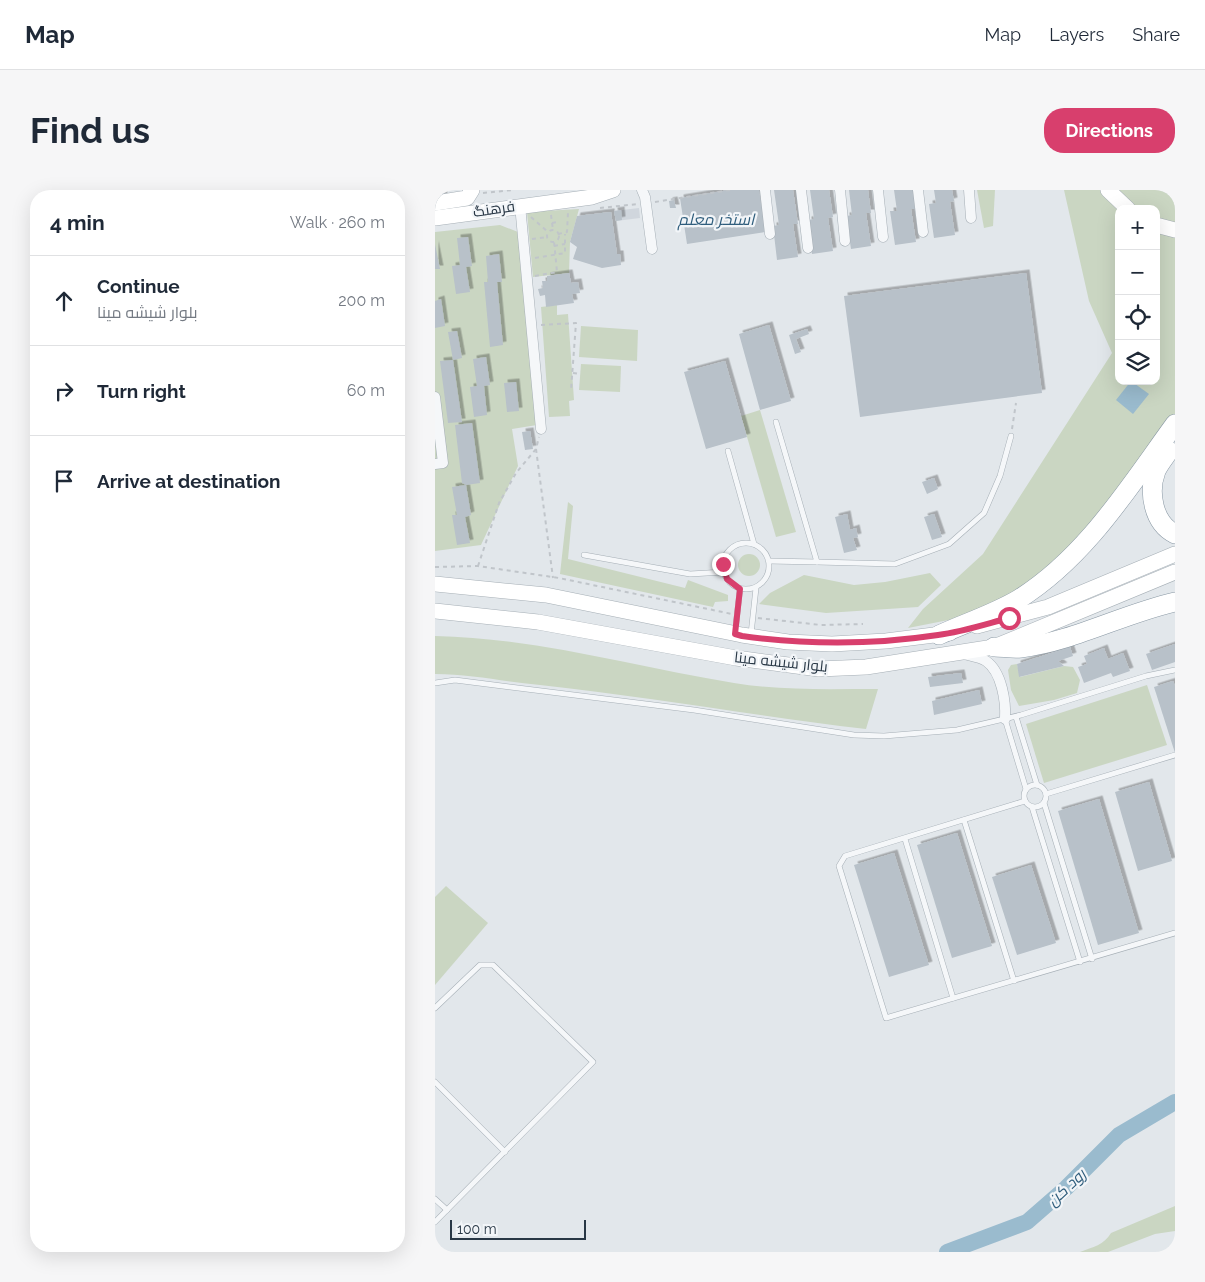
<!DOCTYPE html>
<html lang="en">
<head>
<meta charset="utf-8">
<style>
  body { margin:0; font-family:Raleway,Cairo,sans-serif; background:#f6f6f7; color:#1f2937 }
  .controls { position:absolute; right:15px; top:15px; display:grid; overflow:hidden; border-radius:10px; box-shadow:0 5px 20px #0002 }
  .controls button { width:45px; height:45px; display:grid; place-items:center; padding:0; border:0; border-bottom:1px solid #e0e1e3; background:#fff; color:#1f2937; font:25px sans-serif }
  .scale { position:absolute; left:15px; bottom:12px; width:136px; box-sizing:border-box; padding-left:5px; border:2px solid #283745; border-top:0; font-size:14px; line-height:18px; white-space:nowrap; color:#283745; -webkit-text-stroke:4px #f2f5f8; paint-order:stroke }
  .stop { position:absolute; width:15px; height:15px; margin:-11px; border:4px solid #d83f6d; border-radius:50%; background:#fff }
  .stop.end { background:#d83f6d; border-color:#fff; box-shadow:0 1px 5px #0008 }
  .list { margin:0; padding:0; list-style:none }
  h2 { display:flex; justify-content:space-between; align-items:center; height:65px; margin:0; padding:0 20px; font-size:21px }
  h2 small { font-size:16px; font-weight:400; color:#747a83 }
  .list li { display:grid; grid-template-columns:32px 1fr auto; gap:15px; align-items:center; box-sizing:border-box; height:90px; padding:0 20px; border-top:1px solid #e0e1e3 }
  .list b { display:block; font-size:19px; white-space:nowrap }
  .list p { margin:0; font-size:16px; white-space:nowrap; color:#747a83 }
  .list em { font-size:16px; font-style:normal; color:#747a83 }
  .icon { flex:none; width:28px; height:28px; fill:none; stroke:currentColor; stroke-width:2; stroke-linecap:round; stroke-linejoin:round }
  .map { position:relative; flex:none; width:740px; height:1062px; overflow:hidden; border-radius:20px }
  header { display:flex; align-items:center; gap:30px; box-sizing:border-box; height:70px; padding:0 25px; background:#fff; border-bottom:1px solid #e0e1e3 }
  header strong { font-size:24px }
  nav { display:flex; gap:28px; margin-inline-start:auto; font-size:18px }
  .intro { display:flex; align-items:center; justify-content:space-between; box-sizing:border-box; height:120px; padding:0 30px }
  h1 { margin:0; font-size:35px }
  .button { padding:12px 22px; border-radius:20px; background:#d83f6d; color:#fff; font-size:18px; font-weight:700 }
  main { display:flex; gap:30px; padding:0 30px }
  aside { flex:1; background:#fff; border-radius:20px; box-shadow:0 5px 20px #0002 }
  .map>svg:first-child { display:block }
</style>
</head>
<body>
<header>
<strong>Map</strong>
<nav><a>Map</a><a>Layers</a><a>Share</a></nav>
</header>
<div class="intro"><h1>Find us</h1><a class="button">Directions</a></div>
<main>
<aside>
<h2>4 min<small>Walk · 260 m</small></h2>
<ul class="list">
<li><svg class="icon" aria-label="ahead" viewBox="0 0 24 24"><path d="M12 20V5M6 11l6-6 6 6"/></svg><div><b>Continue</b><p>بلوار شیشه مینا</p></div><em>200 m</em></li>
<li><svg class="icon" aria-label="right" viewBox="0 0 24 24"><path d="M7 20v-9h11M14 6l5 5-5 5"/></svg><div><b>Turn right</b></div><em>60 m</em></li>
<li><svg class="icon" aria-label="arrive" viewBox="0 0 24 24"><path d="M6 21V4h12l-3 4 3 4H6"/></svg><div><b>Arrive at destination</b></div></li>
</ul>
</aside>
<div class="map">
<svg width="740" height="1062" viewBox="0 0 740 1062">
  <defs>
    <filter id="shadow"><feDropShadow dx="3.5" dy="-3.5" stdDeviation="0" flood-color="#0004"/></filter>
  </defs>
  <rect width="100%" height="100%" fill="#e2e7eb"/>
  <path fill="#d0d6dd" d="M204 18 205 28 181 31 179 21Z"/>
  <g fill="#cad6c2">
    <path d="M542 0H560L558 36 549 38Z"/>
    <path d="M629 0H667L684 19V191H721V38L740 43V226L657 337 610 385 534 426 473 438 488 419 548 364 677 163 654 111Z"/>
    <path d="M678 0H740V33L721 27V19H704Z"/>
    <path d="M144 19 135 52 134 83 98 87 92 22Z"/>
    <path d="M65 35 83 42 102 235 77 239 83 276 46 355 0 361V42Z"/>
    <path d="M122 115V125L133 124 139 210 134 211 135 226 114 227 106 117Z"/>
    <path d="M146 136 203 140 202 171 144 167Z"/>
    <path d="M146 174 186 176 185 202 144 200Z"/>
    <path d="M325 220 361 342 341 347 306 226Z"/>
    <path d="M133 312 138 316 133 369 250 398 253 390 293 405V411L280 412 278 417 125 384Z"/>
    <circle cx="314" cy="375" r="11"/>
    <path d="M495 383 506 395 483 417 391 423 324 414 335 403 369 385 419 395 450 392Z"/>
    <path d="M0 446C102 448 200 477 299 493 347 501 395 499 443 499L431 539C322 526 214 507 105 495 70 492 36 484 0 484Z"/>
    <path d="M582 474 585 487 629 476 638 477 645 490 642 503 619 510 584 516 576 500 573 480 576 475Z"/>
    <path d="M712 495 732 555 609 593 591 534Z"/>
    <path d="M11 696 53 733 0 795V707Z"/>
    <path d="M740 1016V1041L720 1044 673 1062H645C658 1057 669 1055 676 1043Z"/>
  </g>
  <path fill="#9abbce" d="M696 191 714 204 698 224 681 210Z"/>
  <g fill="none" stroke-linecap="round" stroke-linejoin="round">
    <path stroke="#9abbce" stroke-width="16" d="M512 1062 592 1032 631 998 684 945 740 912"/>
  </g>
  <g fill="#b8c1c9" filter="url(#shadow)">
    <path d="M0 0H8L9 7 0 8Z"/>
    <path d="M294 0H324L330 42 252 54 245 8Z"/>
    <path d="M339 0H358L363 34H358L363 67 342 70 338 36 344 35Z"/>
    <path d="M375 0H394L398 27 393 28 398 61 377 64 373 30 379 29Z"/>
    <path d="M414 0H433L436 23H431L436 56 416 59 411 26 417 25Z"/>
    <path d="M459 0H478L480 19H476L481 52 460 55 455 21H462Z"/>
    <path d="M499 0H517L519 11 515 12 520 45 499 48 494 14 501 13Z"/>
    <path d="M239 10 241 18H235L234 11Z"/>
    <path d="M186 20 187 30 181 31 179 21Z"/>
    <path d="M176 22 182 64H185L186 75 167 78 138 69 142 57 135 52 142 26Z"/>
    <path d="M33 47 37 76 31 77 35 102 21 104 17 76 25 75 22 48Z"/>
    <path d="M0 54 5 79H0Z"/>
    <path d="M64 64 67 92H62L68 155 55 157 49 92H53L51 66Z"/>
    <path d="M134 83 136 93 143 92 145 103 137 104 139 113 111 117 110 105 105 106 103 99 108 98 107 91H112V86Z"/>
    <path d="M591 83 607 203 425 227 409 106Z"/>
    <path d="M6 109 10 136 0 138V111Z"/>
    <path d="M334 135 356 211 325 220 304 144Z"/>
    <path d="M372 139 374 144 361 149 366 162 360 164 354 145Z"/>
    <path d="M22 141 27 168 18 170 13 142Z"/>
    <path d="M51 167 55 195 49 196 52 225 39 227 35 197 42 196 38 169Z"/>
    <path d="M18 170 27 232 13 233 5 171Z"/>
    <path d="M290 171 312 247 271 259 249 182Z"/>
    <path d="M81 192 84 221 72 222 69 193Z"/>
    <path d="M37 233 45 293 31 295 27 293 20 235Z"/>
    <path d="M95 241 98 259 90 260 87 242Z"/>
    <path d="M499 288 503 299 492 304 487 292Z"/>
    <path d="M31 295 36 325 30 327 35 353 22 355 17 325H22L17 297Z"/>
    <path d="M412 324 415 340 421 338 423 347 418 348 422 360 409 363 400 327Z"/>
    <path d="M499 324 507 347 497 350 489 327Z"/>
    <path d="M740 454V472L717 480 711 464Z"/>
    <path d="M635 457 638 466 623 471 629 476 584 487 582 474Z"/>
    <path d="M669 458 673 469 688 463 695 481 678 487 676 483 649 493 643 477 652 474 649 466Z"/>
    <path d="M526 483 528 493 495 497 493 487Z"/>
    <path d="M738 491 740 496V563L719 497Z"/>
    <path d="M544 500 547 514 499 525 497 511Z"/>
    <path d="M714 592 737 671 703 681 680 602Z"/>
    <path d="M664 609 704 743 663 755 623 621Z"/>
    <path d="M522 643 557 756 517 768 482 655Z"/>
    <path d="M459 663 494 775 454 787 419 675Z"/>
    <path d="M596 675 621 753 582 765 557 687Z"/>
  </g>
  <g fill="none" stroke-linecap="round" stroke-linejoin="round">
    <defs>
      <g id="lane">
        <path d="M293 261 319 354"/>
        <circle cx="311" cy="376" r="23"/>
        <path d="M149 365 255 384 289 382"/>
        <path d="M334 371 382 372 341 232"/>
        <path d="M382 372 460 374 514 354 549 323 565 286 576 246"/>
        <path d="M300 443 305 399"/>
        <path d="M316 444 321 398"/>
        <path d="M0 493 20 490 259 520 419 545 449 546 522 540 586 525 711 486 740 480"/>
        <path d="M581 527 602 595"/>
        <path d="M570 529 591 599"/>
        <circle cx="600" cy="606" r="11"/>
        <path d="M611 604 740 565"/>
        <path d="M590 611 410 666 404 676 451 828 740 743"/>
        <path d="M609 613 657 769"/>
        <path d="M597 617 645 772"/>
        <path d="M529 630 579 791"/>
        <path d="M470 649 518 808"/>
        <path d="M0 818 45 775H58L158 872 0 1032"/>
        <path d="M0 892 70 962"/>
        <path d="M0 1009 12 1020"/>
      </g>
      <g id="street">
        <path d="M207 0 210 7 217 59"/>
        <path d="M330 0 335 44"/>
        <path d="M366 0 373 58"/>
        <path d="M405 0 410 51"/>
        <path d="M443 0 448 47"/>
        <path d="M483 0 488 42"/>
        <path d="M534 0 536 28"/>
        <path d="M85 15 106 239"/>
        <path d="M0 207 8 273 0 274"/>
        <path d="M529 464C536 466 545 467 551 471 567 482 571 512 570 529"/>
      </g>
      <g id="secondary">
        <path d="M673 0 693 19"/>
        <path d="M0 13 32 8 37 0"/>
        <path d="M0 28 157 7 178 0"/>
        <path d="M721 35 740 40"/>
        <path d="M0 394 111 405 307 445 353 452 397 454 451 451 515 443"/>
        <path d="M0 421 103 432 301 468 384 479 431 477 559 457 740 382"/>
        <path d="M542 436 613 417 740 364"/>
      </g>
      <g id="highway">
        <path d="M734 261C730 267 724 274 721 281 713 302 718 333 740 344"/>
        <path d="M504 445C530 433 559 424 584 409 651 367 694 297 740 234"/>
        <path d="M559 457C568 457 577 459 586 458 639 451 688 424 740 412"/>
      </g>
    </defs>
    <use href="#lane" stroke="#a6afb6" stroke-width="6"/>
    <use href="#street" stroke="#a6afb6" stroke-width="11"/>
    <use href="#secondary" stroke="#a6afb6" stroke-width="16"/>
    <use href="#highway" stroke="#8897a3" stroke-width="20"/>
    <g stroke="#c0c5ca" stroke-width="2" stroke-dasharray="4 4" stroke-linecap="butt">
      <path d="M48 3 78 0"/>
      <path d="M220 12 295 0"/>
      <path d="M165 18 203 14"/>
      <path d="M116 25 118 40"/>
      <path d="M96 27 113 42"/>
      <path d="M117 33 122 32"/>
      <circle cx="118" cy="46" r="6"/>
      <path d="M123 44 132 42 133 22"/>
      <path d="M97 49 112 47"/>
      <path d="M119 56 130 54"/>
      <path d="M100 68 130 63V44"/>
      <path d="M100 86 122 82 119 51"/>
      <path d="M106 135 141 133 136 200"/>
      <path d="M138 183 145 184"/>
      <path d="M577 239 581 213"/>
      <path d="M101 259 118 388"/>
      <path d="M43 376 64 313 81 283 101 259 104 247"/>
      <path d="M0 377 43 376 124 388 297 424"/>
      <path d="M323 428 386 435 428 434"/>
    </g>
    <use href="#lane" stroke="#f5f7f9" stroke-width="5"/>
    <use href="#street" stroke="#f5f7f9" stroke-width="10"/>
    <use href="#secondary" stroke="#fff" stroke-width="15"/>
    <use href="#highway" stroke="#fff" stroke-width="19"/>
  </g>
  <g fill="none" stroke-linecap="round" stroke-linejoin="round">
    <path stroke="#d83f6d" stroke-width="6" d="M288 374 292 389 305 399 300 444 307 446C373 455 437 455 503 445 527 442 551 434 574 428"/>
  </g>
  <g text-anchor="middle" stroke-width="4.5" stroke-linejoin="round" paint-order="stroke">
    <g font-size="15" fill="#283745" stroke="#f2f5f8">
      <text transform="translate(59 19) rotate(-8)" y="5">فرهنگ</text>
      <text transform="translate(346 472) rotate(6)" y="5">بلوار شیشه مینا</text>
    </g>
    <g font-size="16" font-style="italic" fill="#2f5d7c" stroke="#f2f5f8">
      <text x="281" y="35">استخر معلم</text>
      <text transform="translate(631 997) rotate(-43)" y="6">رود کن</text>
    </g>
  </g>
</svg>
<div class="controls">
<button>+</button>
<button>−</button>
<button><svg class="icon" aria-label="locate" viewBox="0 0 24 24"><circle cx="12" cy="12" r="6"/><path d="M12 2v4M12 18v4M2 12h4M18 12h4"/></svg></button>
<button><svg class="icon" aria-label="layers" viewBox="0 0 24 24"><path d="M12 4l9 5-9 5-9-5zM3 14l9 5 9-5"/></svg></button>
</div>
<div class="scale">100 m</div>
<div class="stop" style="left:574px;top:428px"></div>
<div class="stop end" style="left:288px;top:374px"></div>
</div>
</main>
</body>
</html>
